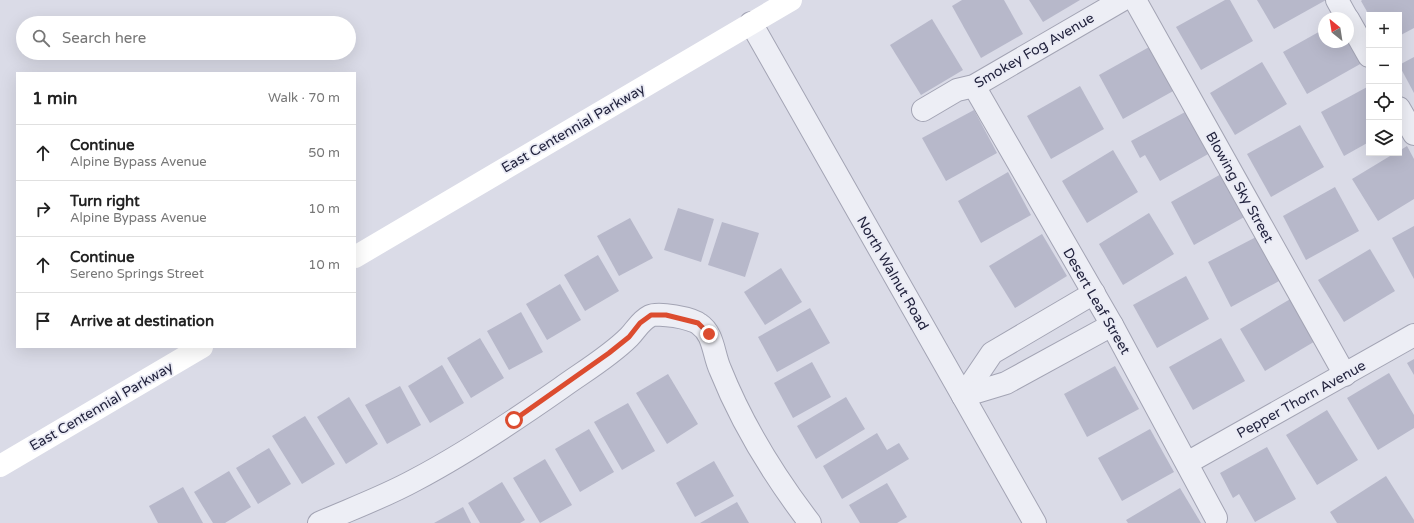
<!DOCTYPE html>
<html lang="en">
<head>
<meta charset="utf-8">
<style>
  body { margin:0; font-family:"Varela Round",sans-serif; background:#f6f6f6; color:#222 }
  .controls { position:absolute; right:12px; top:12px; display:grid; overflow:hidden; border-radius:0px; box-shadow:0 4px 16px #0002 }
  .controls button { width:36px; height:36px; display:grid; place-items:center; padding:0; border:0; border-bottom:1px solid #e0e0e0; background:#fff; color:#222; font:20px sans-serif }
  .compass { position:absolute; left:1318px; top:12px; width:36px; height:36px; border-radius:50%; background:#fff; box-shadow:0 4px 16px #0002; rotate:330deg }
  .stop { position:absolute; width:12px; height:12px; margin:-9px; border:3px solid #dc4c2f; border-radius:50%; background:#fff }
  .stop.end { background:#dc4c2f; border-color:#fff; box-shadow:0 1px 4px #0008 }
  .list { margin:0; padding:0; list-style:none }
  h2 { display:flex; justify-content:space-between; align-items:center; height:52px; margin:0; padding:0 16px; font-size:17px }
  h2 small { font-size:13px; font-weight:400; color:#767676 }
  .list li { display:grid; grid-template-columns:26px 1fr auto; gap:12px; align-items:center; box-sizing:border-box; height:56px; padding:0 16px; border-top:1px solid #e0e0e0 }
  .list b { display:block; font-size:15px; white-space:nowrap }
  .list p { margin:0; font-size:13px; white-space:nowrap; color:#767676 }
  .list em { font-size:13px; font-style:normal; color:#767676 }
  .icon { flex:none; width:22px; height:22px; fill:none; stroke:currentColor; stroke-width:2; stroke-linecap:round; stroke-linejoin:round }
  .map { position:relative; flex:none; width:1414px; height:523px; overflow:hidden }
  .search { position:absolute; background:#fff; box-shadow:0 4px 16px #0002; left:16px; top:16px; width:340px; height:44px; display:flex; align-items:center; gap:10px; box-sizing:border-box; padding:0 14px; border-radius:22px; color:#767676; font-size:15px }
  .panel { position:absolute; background:#fff; box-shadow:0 4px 16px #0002; left:16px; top:72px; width:340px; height:276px; border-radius:0px }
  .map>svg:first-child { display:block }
</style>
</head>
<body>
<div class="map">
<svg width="1414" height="523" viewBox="0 0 1414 523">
  <rect width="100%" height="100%" fill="#dadbe7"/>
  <g fill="#b7b8ca">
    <path d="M962 0H1004L1023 34 981 58 952 6Z"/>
    <path d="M1029 0H1080L1043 22Z"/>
    <path d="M1225 0H1230L1253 41 1201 70 1176 27Z"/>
    <path d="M1257 0H1326L1274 29Z"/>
    <path d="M1362 0H1414V28L1399 36V15H1369L1361 1Z"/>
    <path d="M932 19 963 70 921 95 890 45Z"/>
    <path d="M1324 29V42H1348V39L1362 63 1307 94 1283 52Z"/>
    <path d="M1151 46 1175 90 1123 119 1099 75Z"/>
    <path d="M1414 57V93L1399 65Z"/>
    <path d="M1262 62 1287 104 1235 135 1210 93Z"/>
    <path d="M1080 86 1104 129 1051 159 1027 116Z"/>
    <path d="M1369 86V142L1344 156 1321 112Z"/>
    <path d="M974 110 997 153 946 181 922 138Z"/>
    <path d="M1187 111 1210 153 1160 181 1145 155 1140 158 1131 141Z"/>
    <path d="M1300 125 1324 167 1271 197 1247 154Z"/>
    <path d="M1407 146 1414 159V199L1378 221 1352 179 1395 153H1399V151Z"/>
    <path d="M1113 150 1138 192 1087 223 1062 181Z"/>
    <path d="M1008 172 1031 215 981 243 958 201Z"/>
    <path d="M1223 173 1246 216 1194 245 1171 202Z"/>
    <path d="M1335 187 1359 231 1306 260 1283 216Z"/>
    <path d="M678 208 714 219 701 262 664 250Z"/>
    <path d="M1149 213 1174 254 1123 285 1099 244Z"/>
    <path d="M630 218 653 258 619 276 597 236Z"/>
    <path d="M722 222 759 233 745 277 708 265Z"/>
    <path d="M1414 226V279L1392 238Z"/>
    <path d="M1042 234 1067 276 1015 308 989 266Z"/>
    <path d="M1258 236 1281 280 1231 307 1208 262Z"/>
    <path d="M1370 249 1395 291 1344 322 1318 280Z"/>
    <path d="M598 255 619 291 585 311 564 275Z"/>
    <path d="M781 268 802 302 765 325 744 292Z"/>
    <path d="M1186 276 1209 319 1157 348 1133 305Z"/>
    <path d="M560 284 581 320 547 340 526 304Z"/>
    <path d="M1292 298 1317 340 1265 371 1240 329Z"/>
    <path d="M810 308 830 343 777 372 758 337Z"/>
    <path d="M521 312 543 352 509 370 487 331Z"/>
    <path d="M480 338 504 378 471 398 447 358Z"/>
    <path d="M1221 338 1245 381 1193 410 1169 367Z"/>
    <path d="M1414 359V375L1407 363Z"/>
    <path d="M812 362 831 397 793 418 774 383Z"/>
    <path d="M442 365 464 403 430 423 408 386Z"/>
    <path d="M1115 366 1139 409 1087 437 1064 394Z"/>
    <path d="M1389 373 1414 415V428L1378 450 1347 398Z"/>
    <path d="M668 374 698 424 667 444 636 393Z"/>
    <path d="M400 386 421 425 387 444 365 405Z"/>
    <path d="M349 397 378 444 346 464 317 417Z"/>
    <path d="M846 397 865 429 816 459 797 426Z"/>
    <path d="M628 403 655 451 622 470 594 422Z"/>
    <path d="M1327 410 1358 460 1317 485 1286 435Z"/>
    <path d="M305 416 335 464 302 484 272 436Z"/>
    <path d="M589 429 614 472 580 492 555 449Z"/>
    <path d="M1150 429 1174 472 1122 501 1098 458Z"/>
    <path d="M877 433 887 450 899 443 909 459 842 499 823 466Z"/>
    <path d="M1267 447 1296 499 1255 522 1239 494 1233 498 1220 473Z"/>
    <path d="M269 448 291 484 258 504 236 468Z"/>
    <path d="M545 459 572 505 540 523 513 478Z"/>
    <path d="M714 461 734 496 695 517 676 483Z"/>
    <path d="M229 471 251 507 225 523H213L194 492Z"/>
    <path d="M1386 476 1414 520V523H1337L1330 512Z"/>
    <path d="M502 482 525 520 520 523H480L468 503Z"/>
    <path d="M887 483 907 517 897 523H860L849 505Z"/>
    <path d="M183 487 203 523H158L149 506Z"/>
    <path d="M1180 488 1201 523H1128L1126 520Z"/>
    <path d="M737 502 749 523H700Z"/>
    <path d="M463 507 471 523H434Z"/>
  </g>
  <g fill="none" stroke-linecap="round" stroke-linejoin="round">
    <defs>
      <g id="minor">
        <path d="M1135 0 1345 375"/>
        <path d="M1337 0 1347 18"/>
        <path d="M1348 19 1369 56"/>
        <path d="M974 86 1112 325 1216 518"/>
        <path d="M1399 108 1414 134"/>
        <path d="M923 110 957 90 974 86 1122 0"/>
        <path d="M963 396 992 353 1094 293"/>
        <path d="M963 396 1006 383 1112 325"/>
        <path d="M1187 463 1414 335"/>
        <path d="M319 523C351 509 384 497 415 480 466 453 514 421 561 388 583 372 609 357 629 337 636 330 640 321 650 316 658 312 692 318 699 324 714 334 713 353 720 369 742 424 774 476 810 523"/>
      </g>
      <path id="tertiary" d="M751 23 1035 523"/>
    </defs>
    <use href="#minor" stroke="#a3a4b4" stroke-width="24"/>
    <use href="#tertiary" stroke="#a3a4b4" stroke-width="24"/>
    <use href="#minor" stroke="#edeef5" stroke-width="22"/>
    <use href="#tertiary" stroke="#edeef5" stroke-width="22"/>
    <g stroke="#fff" stroke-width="22">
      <path d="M355 257 791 0"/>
      <path d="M0 466 202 347"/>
    </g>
  </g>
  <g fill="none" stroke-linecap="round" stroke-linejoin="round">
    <path stroke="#dc4c2f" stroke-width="5" d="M514 420 609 353 629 337 640 323 651 315H666L698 323 709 334"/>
  </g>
  <g text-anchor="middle" stroke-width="3.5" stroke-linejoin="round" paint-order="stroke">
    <g font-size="14" fill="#23243e" stroke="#eaebf5">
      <text transform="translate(1034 50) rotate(-30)" y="5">Smokey Fog Avenue</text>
      <text transform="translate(573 128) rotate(-30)" y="5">East Centennial Parkway</text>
      <text transform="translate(1240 187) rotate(61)" y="5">Blowing Sky Street</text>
      <text transform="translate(893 273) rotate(60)" y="5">North Walnut Road</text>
      <text transform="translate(1097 301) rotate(60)" y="5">Desert Leaf Street</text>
      <text transform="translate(1301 399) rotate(-29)" y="5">Pepper Thorn Avenue</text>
      <text transform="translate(101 406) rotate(-30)" y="5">East Centennial Parkway</text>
    </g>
  </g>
</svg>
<div class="controls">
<button>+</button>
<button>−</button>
<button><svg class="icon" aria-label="locate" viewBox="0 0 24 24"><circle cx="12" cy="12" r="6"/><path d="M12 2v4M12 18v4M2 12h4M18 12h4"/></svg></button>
<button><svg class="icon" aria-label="layers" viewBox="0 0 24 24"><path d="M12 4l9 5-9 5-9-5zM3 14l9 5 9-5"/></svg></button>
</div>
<svg class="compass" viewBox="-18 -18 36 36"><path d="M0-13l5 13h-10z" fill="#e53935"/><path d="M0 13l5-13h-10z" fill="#767676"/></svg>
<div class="stop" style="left:514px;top:420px"></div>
<div class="stop end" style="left:709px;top:334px"></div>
<div class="search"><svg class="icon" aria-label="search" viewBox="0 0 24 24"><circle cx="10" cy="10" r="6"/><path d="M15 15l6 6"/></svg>Search here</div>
<section class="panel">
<h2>1 min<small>Walk · 70 m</small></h2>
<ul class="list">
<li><svg class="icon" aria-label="ahead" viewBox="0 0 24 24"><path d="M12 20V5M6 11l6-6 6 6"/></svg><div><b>Continue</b><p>Alpine Bypass Avenue</p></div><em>50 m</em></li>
<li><svg class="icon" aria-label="right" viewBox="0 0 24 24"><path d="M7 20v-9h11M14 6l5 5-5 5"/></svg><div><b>Turn right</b><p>Alpine Bypass Avenue</p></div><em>10 m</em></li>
<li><svg class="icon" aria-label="ahead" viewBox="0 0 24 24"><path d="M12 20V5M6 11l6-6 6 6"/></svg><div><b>Continue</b><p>Sereno Springs Street</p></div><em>10 m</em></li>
<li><svg class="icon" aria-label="arrive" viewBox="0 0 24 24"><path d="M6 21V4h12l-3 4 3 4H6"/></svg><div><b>Arrive at destination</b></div></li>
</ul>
</section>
</div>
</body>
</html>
